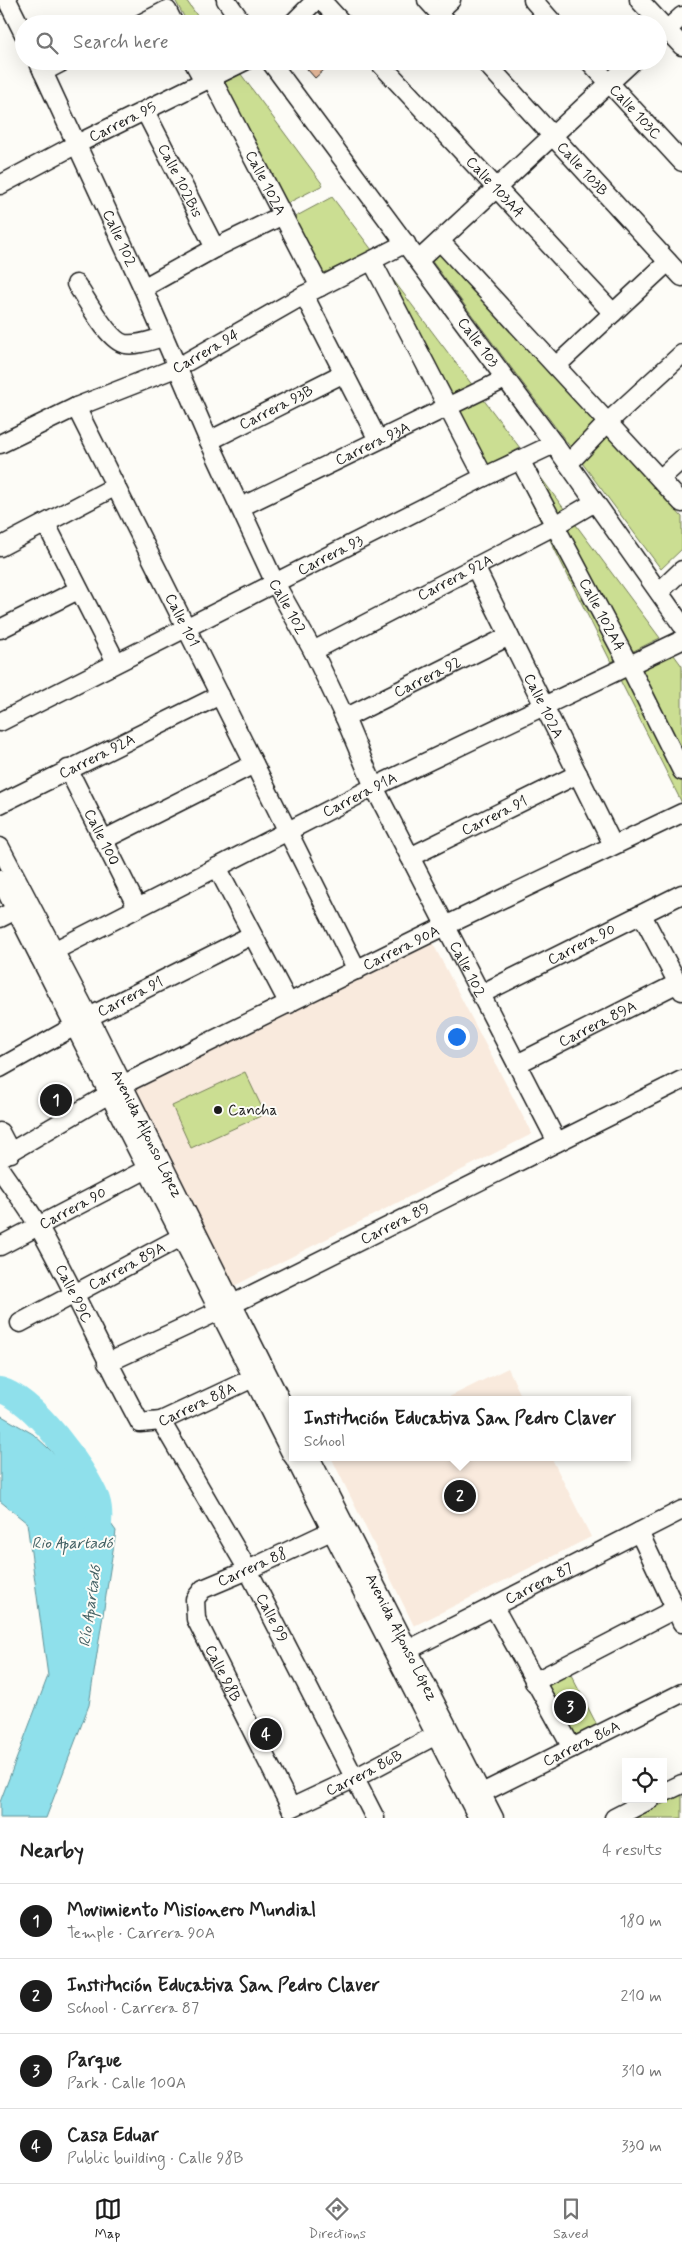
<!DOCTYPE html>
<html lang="en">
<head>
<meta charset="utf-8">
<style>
  body { margin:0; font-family:Mynerve,sans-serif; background:#f6f6f6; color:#222 }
  .controls { position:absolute; right:15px; bottom:15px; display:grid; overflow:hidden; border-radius:0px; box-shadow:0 5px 20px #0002 }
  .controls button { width:45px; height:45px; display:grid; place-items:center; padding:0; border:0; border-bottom:1px solid #e0e0e0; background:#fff; color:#222; font:25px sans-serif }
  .you { position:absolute; left:456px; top:1036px; width:18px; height:18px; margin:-12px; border:4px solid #fff; border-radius:50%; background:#1a73e8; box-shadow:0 0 0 8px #1a73e833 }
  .badge { display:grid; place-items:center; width:32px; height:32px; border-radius:50%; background:#1c1c1c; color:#fff; font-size:16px; font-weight:700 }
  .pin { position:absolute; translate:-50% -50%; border:2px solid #fff; box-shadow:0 1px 5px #0006 }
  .popup { position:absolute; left:289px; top:1396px; width:342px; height:65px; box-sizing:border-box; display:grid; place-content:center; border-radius:0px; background:#fff; filter:drop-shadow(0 1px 4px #0005); font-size:16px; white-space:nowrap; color:#767676 }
  .popup b { font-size:19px; color:#222 }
  .popup::after { content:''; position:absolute; left:50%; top:100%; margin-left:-10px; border:10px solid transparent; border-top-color:#fff }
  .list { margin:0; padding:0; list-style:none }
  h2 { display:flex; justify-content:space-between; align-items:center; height:65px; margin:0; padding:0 20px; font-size:21px }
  h2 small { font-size:16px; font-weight:400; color:#767676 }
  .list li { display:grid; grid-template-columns:32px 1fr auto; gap:15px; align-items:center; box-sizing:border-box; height:75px; padding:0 20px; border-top:1px solid #e0e0e0 }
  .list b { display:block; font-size:19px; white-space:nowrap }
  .list p { margin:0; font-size:16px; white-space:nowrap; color:#767676 }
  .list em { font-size:16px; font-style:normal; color:#767676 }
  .icon { flex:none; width:28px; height:28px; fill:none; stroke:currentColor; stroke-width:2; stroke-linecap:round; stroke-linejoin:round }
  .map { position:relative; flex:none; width:682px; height:1818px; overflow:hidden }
  .search { position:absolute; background:#fff; box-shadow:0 5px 20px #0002; left:15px; right:15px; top:15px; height:55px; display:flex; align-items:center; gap:12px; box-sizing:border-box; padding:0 18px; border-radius:28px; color:#767676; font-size:19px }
  .sheet { height:365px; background:#fff }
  nav { display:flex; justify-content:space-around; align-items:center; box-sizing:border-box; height:70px; border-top:1px solid #e0e0e0; background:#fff; font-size:14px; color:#767676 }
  nav a { display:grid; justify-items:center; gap:2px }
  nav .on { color:#1c1c1c }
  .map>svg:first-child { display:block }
</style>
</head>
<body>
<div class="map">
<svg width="682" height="1818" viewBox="0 0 682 1818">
  <rect width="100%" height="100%" fill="#fdfcf7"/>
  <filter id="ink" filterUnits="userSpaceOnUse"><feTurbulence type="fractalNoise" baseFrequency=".02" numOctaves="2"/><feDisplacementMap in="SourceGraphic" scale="10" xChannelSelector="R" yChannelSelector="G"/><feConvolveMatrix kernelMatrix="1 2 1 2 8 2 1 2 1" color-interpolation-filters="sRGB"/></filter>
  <g filter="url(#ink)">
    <g fill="#f9eadd">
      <path d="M430 938 532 1134 234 1286 133 1090Z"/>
      <path d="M508 1368 523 1400H443Z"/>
      <path d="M331 1457H551L591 1537 414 1626Z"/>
    </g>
    <g fill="#cbde92" stroke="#747d57">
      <path d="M175 0H186L203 24H188Z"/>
      <path d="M240 73 323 185 286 204 220 83Z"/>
      <path d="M332 197 372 250 324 273 293 218Z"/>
      <path d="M442 249 682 517V549L661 569 431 260Z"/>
      <path d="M388 273 473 386 449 398 382 275Z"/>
      <path d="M483 399 520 448 487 466 458 411Z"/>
      <path d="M530 463 660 638 611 662 515 470Z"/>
      <path d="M671 651 682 666V803L618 676Z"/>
      <path d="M245 1072 265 1114 191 1148 172 1106Z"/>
      <path d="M570 1673 598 1727 570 1741 543 1686Z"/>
      <path d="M682 1794V1818H635Z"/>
    </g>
    <path fill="#8fe0eb" stroke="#619298" d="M0 1415 33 1434 75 1473 116 1531 89 1705 46 1818H0V1802L48 1676 27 1523 0 1501Z"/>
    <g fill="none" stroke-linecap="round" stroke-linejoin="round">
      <path stroke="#8fe0eb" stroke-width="26" d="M0 1390C34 1399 84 1468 97 1500 101 1512 99 1529 96 1542"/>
    </g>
    <path fill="#f0c0a0" stroke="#1c1c1c" d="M300 61H334L315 78Z"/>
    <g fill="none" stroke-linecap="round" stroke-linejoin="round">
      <defs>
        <g id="minor">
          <path d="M7 0 24 34"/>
          <path d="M226 0 243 24"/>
          <path d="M321 0 343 24"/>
          <path d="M427 0 449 24"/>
          <path d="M533 0 554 24"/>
          <path d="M639 0 682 46"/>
          <path d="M438 12 451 0"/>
          <path d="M140 24 167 10 174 24"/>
          <path d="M292 24 316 0"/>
          <path d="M659 37 682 16"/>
          <path id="s1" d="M38 61 143 288 209 441 275 583 313 651 345 718 374 787 557 1142"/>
          <path d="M193 61 204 81"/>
          <path id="s2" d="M270 61 554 444 682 625"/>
          <path id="s3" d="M378 61 613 313"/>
          <path id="s4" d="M484 61 682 277"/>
          <path id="s5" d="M589 61 682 162"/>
          <path d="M43 72 64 61"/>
          <path id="s6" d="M211 77 320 287"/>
          <path id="s7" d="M145 111 215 248"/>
          <path id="s8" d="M0 185 75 145 245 61"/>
          <path d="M440 241 682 503"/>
          <path d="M419 260 633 61"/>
          <path d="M372 261 484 477"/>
          <path d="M76 284C86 298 108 341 125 344 137 346 152 340 163 337"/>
          <path d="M143 288 215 248 283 215"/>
          <path d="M304 295 378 440"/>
          <path d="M556 366 668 262"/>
          <path id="s9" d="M76 407 357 970"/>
          <path id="s10" d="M209 441 344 373"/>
          <path id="s11" d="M0 444 76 407 178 367 304 295 406 243"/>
          <path id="s12" d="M520 460 630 667 682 771"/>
          <path d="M568 464 608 422 682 354"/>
          <path d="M660 479 682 459"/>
          <path id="s13" d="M241 507 505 379"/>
          <path d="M46 524 116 662"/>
          <path d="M0 547 116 486"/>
          <path id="s14" d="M475 567 613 845"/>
          <path d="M659 592 682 570"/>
          <path d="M0 629 78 590"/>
          <path id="s15" d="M313 651 554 526 595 502"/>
          <path id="s16" d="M345 718 509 636"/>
          <path id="s17" d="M0 722 484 477 554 444"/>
          <path id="s18" d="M68 769 137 907"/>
          <path id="s19" d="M0 804 220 695"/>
          <path d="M103 840 254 764"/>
          <path id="s20" d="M0 847 89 1017 292 1423"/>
          <path id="s21" d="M410 857 578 774"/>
          <path d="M217 867 289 1004"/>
          <path d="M0 879 292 1455"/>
          <path d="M642 915 682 991"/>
          <path d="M0 918 16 910"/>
          <path id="s22" d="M40 958 374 787 682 640"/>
          <path id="s23" d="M481 994 682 894"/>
          <path id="s24" d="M89 1017 252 935"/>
          <path id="s25" d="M517 1064 678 983"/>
          <path d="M0 1068 75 1026"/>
          <path id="s26" d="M122 1085 445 926 682 813"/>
          <path d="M0 1132 11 1153"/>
          <path d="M0 1158 109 1094"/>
          <path id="s27" d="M0 1169C13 1189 29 1208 40 1229 76 1293 105 1359 140 1423L161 1421 253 1378"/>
          <path id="s28" d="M0 1246 147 1169"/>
          <path id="s29" d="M20 1323 181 1237"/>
          <path id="s30" d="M107 1363 219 1311 682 1080"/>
          <path id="s31" d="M161 1421 248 1570 375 1818"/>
          <path d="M294 1457 478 1818"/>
          <path id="s32" d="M310 1457 494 1818"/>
          <path id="s33" d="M331 1531 248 1570 203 1589 195 1599 196 1619 291 1808 355 1778 436 1735"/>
          <path d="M639 1532 682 1623"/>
          <path d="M494 1607 572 1748"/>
          <path id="s34" d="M398 1655 682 1510"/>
          <path d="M534 1682 675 1609"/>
          <path id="s35" d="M482 1793 682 1693"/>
          <path d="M663 1793 682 1784"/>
          <path d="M614 1818 651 1799"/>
        </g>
      </defs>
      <use href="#minor" stroke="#1c1c1c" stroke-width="21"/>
      <use href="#minor" stroke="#fdfcf7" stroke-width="18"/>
    </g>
  </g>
  <circle fill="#1c1c1c" stroke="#fdfcf7" stroke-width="2" cx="218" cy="1110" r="5"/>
  <g text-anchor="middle" stroke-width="4" stroke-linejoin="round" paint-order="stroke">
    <g font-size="15" fill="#1c1c1c" stroke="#fdfcf7">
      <text dy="5" stroke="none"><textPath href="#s5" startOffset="69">Calle 103C</textPath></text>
      <text dy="5" stroke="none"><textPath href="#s8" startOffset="138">Carrera 95</textPath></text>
      <text dy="5" stroke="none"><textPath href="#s4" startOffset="146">Calle 103B</textPath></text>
      <text dy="5" stroke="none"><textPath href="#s7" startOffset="78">Calle 102Bis</textPath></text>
      <text dy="5" stroke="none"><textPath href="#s6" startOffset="119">Calle 102A</textPath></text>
      <text dy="5" stroke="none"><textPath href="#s3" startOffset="172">Calle 103AA</textPath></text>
      <text dy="5" stroke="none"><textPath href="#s1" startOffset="195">Calle 102</textPath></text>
      <text dy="5" stroke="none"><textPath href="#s2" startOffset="350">Calle 103</textPath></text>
      <text dy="5" stroke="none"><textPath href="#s11" startOffset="226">Carrera 94</textPath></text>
      <text dy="5" stroke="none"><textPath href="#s10" startOffset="75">Carrera 93B</textPath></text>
      <text dy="5" stroke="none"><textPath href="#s13" startOffset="146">Carrera 93A</textPath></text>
      <text dy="5" stroke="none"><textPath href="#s17" startOffset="370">Carrera 93</textPath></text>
      <text dy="5" stroke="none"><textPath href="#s15" startOffset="160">Carrera 92A</textPath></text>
      <text dy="5" stroke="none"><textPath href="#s1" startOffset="600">Calle 102</textPath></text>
      <text dy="5" stroke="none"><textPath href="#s12" startOffset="175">Calle 102AA</textPath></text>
      <text dy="5" stroke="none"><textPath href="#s9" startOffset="238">Calle 101</textPath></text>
      <text dy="5" stroke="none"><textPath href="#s16" startOffset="92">Carrera 92</textPath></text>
      <text dy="5" stroke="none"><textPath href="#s14" startOffset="155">Calle 102A</textPath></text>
      <text dy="5" stroke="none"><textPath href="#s19" startOffset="108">Carrera 92A</textPath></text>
      <text dy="5" stroke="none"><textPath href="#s22" startOffset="359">Carrera 91A</textPath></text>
      <text dy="5" stroke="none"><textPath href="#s21" startOffset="94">Carrera 91</textPath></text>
      <text dy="5" stroke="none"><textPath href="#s18" startOffset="76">Calle 100</textPath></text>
      <text dy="5" stroke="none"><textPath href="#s23" startOffset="112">Carrera 90</textPath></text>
      <text dy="5" stroke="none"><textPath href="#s26" startOffset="311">Carrera 90A</textPath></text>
      <text dy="5" stroke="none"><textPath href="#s1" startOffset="1005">Calle 102</textPath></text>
      <text dy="5" stroke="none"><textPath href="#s24" startOffset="46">Carrera 91</textPath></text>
      <text dy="5" stroke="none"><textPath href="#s25" startOffset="90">Carrera 89A</textPath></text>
      <text dy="5" stroke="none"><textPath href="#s20" startOffset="322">Avenida Alfonso López</textPath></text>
      <text dy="5" stroke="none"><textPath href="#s28" startOffset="82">Carrera 90</textPath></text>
      <text dy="5" stroke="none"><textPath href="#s30" startOffset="320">Carrera 89</textPath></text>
      <text dy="5" stroke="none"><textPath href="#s29" startOffset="121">Carrera 89A</textPath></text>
      <text dy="5" stroke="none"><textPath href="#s27" startOffset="145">Calle 99C</textPath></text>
      <text dy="5" stroke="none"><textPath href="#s27" startOffset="351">Carrera 88A</textPath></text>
      <text transform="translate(252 1567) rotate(-24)" y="5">Carrera 88</text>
      <text dy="5" stroke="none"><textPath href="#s34" startOffset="158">Carrera 87</textPath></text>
      <text dy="5" stroke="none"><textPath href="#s31" startOffset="226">Calle 99</textPath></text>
      <text dy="5" stroke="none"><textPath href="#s32" startOffset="202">Avenida Alfonso López</textPath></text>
      <text dy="5" stroke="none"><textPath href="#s33" startOffset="234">Calle 98B</textPath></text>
      <text dy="5" stroke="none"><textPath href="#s35" startOffset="111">Carrera 86A</textPath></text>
      <text dy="5" stroke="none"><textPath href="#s33" startOffset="466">Carrera 86B</textPath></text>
    </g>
    <g font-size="15" fill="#1c1c1c" stroke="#fdfcf7" text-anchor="start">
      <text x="228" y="1115">Cancha</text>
    </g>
    <g font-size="16" font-style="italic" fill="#446164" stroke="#fdfcf7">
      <text x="72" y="1548">Rio Apartadó</text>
      <text transform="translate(89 1606) rotate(-82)" y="6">Río Apartadó</text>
    </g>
  </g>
</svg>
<div class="controls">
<button><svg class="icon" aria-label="locate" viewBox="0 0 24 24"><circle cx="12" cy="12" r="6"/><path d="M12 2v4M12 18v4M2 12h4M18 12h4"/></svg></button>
</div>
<div class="you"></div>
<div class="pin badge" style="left:56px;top:1100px">1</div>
<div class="pin badge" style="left:460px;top:1496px">2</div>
<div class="popup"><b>Institución Educativa San Pedro Claver</b>School</div>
<div class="pin badge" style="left:570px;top:1707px">3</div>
<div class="pin badge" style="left:266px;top:1734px">4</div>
<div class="search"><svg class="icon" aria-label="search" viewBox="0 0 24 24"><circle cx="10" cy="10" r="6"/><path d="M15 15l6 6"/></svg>Search here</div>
</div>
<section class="sheet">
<h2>Nearby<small>4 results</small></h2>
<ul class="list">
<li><span class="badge">1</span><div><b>Movimiento Misionero Mundial</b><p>Temple · Carrera 90A</p></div><em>180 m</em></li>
<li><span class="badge">2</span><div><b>Institución Educativa San Pedro Claver</b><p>School · Carrera 87</p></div><em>210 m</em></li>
<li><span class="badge">3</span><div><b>Parque</b><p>Park · Calle 100A</p></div><em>310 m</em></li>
<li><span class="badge">4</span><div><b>Casa Eduar</b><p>Public building · Calle 98B</p></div><em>330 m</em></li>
</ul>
</section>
<nav>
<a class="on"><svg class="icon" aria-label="map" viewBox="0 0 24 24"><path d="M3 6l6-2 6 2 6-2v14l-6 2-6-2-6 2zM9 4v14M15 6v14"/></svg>Map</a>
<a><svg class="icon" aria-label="directions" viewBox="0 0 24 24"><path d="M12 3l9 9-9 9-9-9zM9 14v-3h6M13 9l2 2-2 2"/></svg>Directions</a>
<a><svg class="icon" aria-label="saved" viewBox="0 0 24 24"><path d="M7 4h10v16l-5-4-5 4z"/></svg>Saved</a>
</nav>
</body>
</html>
